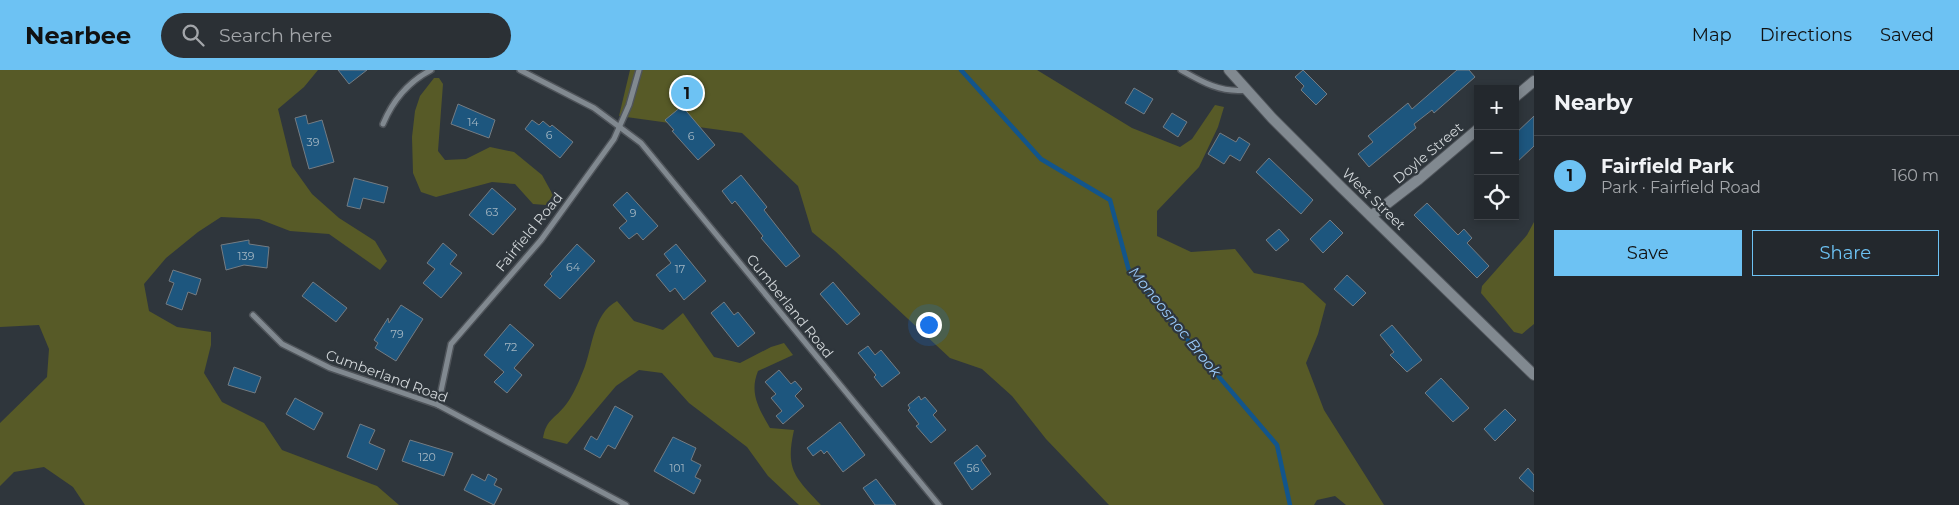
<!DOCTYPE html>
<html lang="en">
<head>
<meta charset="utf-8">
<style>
  body { margin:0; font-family:Montserrat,sans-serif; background:#2b3035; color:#f1f3f6 }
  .controls { position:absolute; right:15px; top:15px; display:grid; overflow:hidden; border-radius:0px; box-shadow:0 2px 8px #0003 }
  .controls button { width:45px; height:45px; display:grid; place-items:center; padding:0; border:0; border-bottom:1px solid #404449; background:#23282d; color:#f1f3f6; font:25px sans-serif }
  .you { position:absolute; left:928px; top:254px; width:18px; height:18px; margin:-12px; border:4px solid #fff; border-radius:50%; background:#1a73e8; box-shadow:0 0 0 8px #1a73e833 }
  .badge { display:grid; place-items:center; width:32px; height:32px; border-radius:50%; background:#6dc2f3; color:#111; font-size:16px; font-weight:700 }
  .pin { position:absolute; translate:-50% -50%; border:2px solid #fff; box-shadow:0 1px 5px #0006 }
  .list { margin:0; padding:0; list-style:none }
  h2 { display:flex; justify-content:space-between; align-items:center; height:65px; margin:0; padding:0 20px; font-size:21px }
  h2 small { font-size:16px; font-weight:400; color:#a3a6aa }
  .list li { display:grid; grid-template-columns:32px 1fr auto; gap:15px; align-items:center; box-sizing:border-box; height:80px; padding:0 20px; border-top:1px solid #404449 }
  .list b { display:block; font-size:19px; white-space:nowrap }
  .list p { margin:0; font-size:16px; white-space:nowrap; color:#a3a6aa }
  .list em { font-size:16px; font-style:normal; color:#a3a6aa }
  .actions { display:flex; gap:10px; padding:15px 20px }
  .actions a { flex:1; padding:11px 0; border:1px solid #6dc2f3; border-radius:0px; text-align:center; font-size:18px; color:#6dc2f3 }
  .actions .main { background:#6dc2f3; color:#111 }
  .icon { flex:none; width:28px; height:28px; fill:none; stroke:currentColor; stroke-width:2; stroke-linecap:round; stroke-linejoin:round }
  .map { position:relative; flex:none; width:1534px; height:435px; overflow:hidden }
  header { display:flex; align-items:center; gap:30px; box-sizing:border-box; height:70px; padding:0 25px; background:#6dc2f3; color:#111 }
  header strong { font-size:24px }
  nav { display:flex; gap:28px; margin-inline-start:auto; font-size:18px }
  .search { width:350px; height:45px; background:#2b3035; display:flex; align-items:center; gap:12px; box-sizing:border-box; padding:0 18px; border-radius:28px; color:#a3a6aa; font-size:19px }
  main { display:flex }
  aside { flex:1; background:#23282d }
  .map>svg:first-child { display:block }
</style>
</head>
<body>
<header>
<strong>Nearbee</strong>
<div class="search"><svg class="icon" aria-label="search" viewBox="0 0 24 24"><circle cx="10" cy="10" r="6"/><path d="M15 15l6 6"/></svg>Search here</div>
<nav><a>Map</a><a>Directions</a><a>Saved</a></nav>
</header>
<main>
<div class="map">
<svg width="1534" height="435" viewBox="0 0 1534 435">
  <rect width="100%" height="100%" fill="#2f363c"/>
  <g fill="#575a27">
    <path d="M0 0H318L304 17 278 39 292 96 312 124 339 148 375 171 387 191 380 200 329 164 290 161 259 149 221 147 198 162 166 188 144 214 149 241 177 257 211 262V275L204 303 222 332 264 353 282 380 377 416 399 435H85L73 417 44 397 14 402 0 416V353L47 307 49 279 39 255 0 257Z"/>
    <path d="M630 0H1037L1132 58 1180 77 1192 69 1215 35 1224 37 1218 57 1199 97 1157 141V166L1191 182 1235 179 1254 203 1303 213 1326 234 1318 264 1306 293 1324 340 1384 435H1346L1335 426 1317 430 1314 435H1109L1046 369 1012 326 982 299 950 288 835 181 812 162 798 116 742 63 619 46Z"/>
    <path d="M434 8H439L443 14 438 81 445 90 466 89 490 77 514 82 542 105 553 125 546 135 533 134 515 114 492 112 436 127 421 122 413 103 412 67 415 41 420 26Z"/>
    <path d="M1534 152V254L1522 264 1514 262 1481 223 1482 216 1527 165Z"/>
    <path d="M617 231 634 251 663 260 683 243 714 287 740 293 771 277 784 273 793 285 758 301C749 323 759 339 770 358L794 360C785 400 795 407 821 435H799L768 406 747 377 689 333 662 303 639 300 616 316 567 374 543 368C546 350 553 350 564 337 571 329 577 316 581 306 593 282 591 245 617 231Z"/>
  </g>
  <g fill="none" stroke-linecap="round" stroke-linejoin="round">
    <path stroke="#12558b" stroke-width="4.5" d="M961 0 1041 89 1110 130 1129 201 1277 375 1290 435"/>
  </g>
  <g fill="#1d567e" stroke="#747c83">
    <path d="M338 0H367L349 14Z"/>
    <path d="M1303 0 1327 24 1316 35 1301 20 1304 16 1295 7Z"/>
    <path d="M1457 0H1469L1475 7 1434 43 1432 40 1414 54 1416 58 1369 97 1358 84 1373 72 1368 66 1408 33 1412 39Z"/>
    <path d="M1134 18 1153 29 1144 44 1125 33Z"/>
    <path d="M458 34 495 50 489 68 451 54Z"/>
    <path d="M682 36 715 75 698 90 672 61 674 60 665 50Z"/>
    <path d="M1172 43 1187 52 1178 67 1163 57Z"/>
    <path d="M306 45 308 54 322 50 334 92 309 99 295 48Z"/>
    <path d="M1534 46V76L1515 94V64Z"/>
    <path d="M532 50 539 55 543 51 550 57 552 55 573 72 560 88 525 59Z"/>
    <path d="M1220 63 1236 72 1239 67 1250 74 1240 91 1230 85 1224 94 1208 84Z"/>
    <path d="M1269 88 1313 130 1301 144 1256 102Z"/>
    <path d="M741 105 767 137 764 140 800 186 786 197 761 168 763 166 735 131 732 134 722 121Z"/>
    <path d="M354 108 388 117 384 133 363 128 360 139 347 136Z"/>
    <path d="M492 118 516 139 493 165 469 145Z"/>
    <path d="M627 122 658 156 643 170 637 163 629 169 619 158 627 151 613 135Z"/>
    <path d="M1427 133 1458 165 1464 159 1472 168 1467 173 1489 196 1477 208 1414 145Z"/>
    <path d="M1330 150 1343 163 1323 183 1310 169Z"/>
    <path d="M1279 159 1289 170 1276 181 1266 170Z"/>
    <path d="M249 170V174L269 177 267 198 244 195 226 200 221 175Z"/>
    <path d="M443 173 457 185 450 194 462 203 441 228 423 213 435 199 427 193Z"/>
    <path d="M577 174 595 191 560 229 544 215 552 206 550 204Z"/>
    <path d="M676 174 706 211 684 230 675 218 670 222 656 205 671 193 664 184Z"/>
    <path d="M173 200 201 209 196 225 188 222 182 240 166 234 174 213 169 211Z"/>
    <path d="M1347 205 1366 223 1353 236 1334 219Z"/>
    <path d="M313 212 347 238 336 252 302 226Z"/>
    <path d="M833 212 860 244 847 255 820 224Z"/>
    <path d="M724 232 734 245 738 242 755 263 738 277 711 243Z"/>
    <path d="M401 235 423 249 396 291 375 278 378 273 374 270 388 248 389 253Z"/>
    <path d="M510 254 534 275 514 298 522 305 507 323 494 312 504 302 484 285Z"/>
    <path d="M1392 255 1422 290 1407 302 1390 285 1394 282 1380 265Z"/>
    <path d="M868 276 875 285 881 280 900 303 882 317 874 307 876 305 858 283Z"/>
    <path d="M234 297 261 307 255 323 228 315Z"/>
    <path d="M779 300 791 314 795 311 802 319 795 326 804 336 783 354 776 346 782 341 771 328 776 324 765 312Z"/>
    <path d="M1441 308 1469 338 1453 352 1425 323Z"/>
    <path d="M919 326 921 330 925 327 937 341 933 345 946 360 931 373 916 356 919 354 908 340 910 338 908 335Z"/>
    <path d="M295 328 323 343 314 360 286 344Z"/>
    <path d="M615 336 633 346 615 379 608 375 600 388 584 379 591 366 597 370Z"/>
    <path d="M1505 339 1516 350 1495 371 1484 359Z"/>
    <path d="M840 352 865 385 843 402 827 381 824 384 821 380 813 386 807 378Z"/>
    <path d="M360 354 375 360 369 373 385 380 377 400 347 387Z"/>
    <path d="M673 367 696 378 691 390 701 395 695 407 701 410 694 424 654 401Z"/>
    <path d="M410 370 453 383 444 406 402 391Z"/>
    <path d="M977 375 986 386 981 390 991 404 972 420 954 393Z"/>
    <path d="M1528 398 1534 405V422L1519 408Z"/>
    <path d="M472 404 485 411 488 404 497 409 494 415 502 419 494 435 464 420Z"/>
    <path d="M876 409 896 435H875L863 418Z"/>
  </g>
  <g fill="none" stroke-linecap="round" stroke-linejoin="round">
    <defs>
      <g id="street">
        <path d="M520 0 594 38 641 73 939 435"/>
        <path d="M1181 0C1202 12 1221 23 1246 20"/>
        <path d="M383 54C393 30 408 12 431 0"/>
        <path d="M253 245 282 274 330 298 438 335 626 435"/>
        <path d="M438 335 451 274 541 170 614 69 629 35 639 0"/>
      </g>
      <g id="secondary">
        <path d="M1229 0 1272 48 1341 117 1534 305"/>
        <path d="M1515 27 1534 11"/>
        <path d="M1371 146 1419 109 1478 59"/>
      </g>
    </defs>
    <use href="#street" stroke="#4f545a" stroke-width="8"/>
    <use href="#secondary" stroke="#4f545a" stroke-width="12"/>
    <use href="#street" stroke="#818990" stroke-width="5"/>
    <use href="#secondary" stroke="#818990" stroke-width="10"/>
  </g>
  <g text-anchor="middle" stroke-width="4.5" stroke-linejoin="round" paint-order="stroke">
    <g font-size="11" fill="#a4b6c2">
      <text x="473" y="56">14</text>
      <text x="549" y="69">6</text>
      <text x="691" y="70">6</text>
      <text x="313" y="76">39</text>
      <text x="492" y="146">63</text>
      <text x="633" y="147">9</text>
      <text x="246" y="190">139</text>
      <text x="573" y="201">64</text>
      <text x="680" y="203">17</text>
      <text x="397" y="268">79</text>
      <text x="511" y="281">72</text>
      <text x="427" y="391">120</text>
      <text x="677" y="402">101</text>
      <text x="973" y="402">56</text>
    </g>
    <g font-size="14" fill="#d1d6d9" stroke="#2f363c">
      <text transform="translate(1428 83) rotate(-40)" y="5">Doyle Street</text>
      <text transform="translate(1374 129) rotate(44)" y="5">West Street</text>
      <text transform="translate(529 162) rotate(-51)" y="5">Fairfield Road</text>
      <text transform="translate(790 236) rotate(51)" y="5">Cumberland Road</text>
      <text transform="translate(387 306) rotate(20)" y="5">Cumberland Road</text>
    </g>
    <g font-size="15" font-style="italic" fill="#99c9f8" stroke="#2f363c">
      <text transform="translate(1175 252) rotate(51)" y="5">Monoosnoc Brook</text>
    </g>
  </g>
</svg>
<div class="controls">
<button>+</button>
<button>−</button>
<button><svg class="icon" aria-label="locate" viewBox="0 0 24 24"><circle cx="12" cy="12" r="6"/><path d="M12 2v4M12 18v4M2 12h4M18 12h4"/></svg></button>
</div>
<div class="you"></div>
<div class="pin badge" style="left:687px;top:23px">1</div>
</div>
<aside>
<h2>Nearby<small></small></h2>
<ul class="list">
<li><span class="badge">1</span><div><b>Fairfield Park</b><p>Park · Fairfield Road</p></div><em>160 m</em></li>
</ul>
<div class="actions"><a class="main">Save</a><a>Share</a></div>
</aside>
</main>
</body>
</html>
